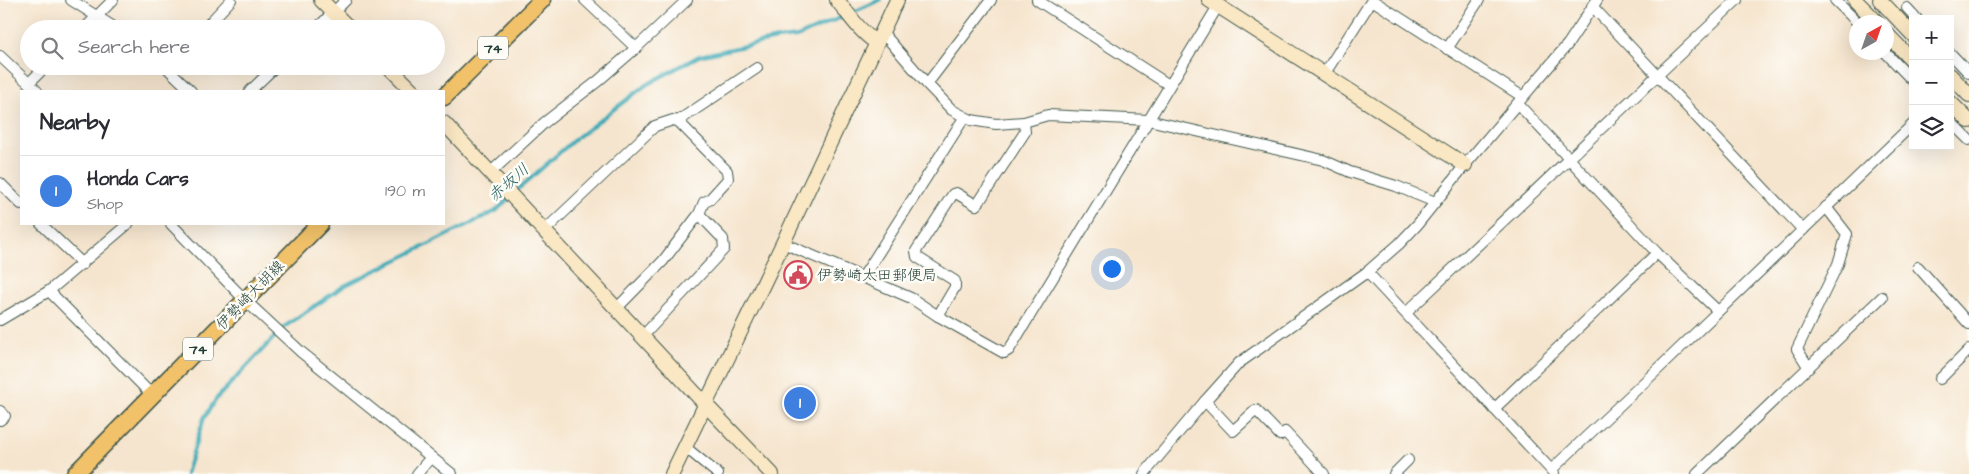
<!DOCTYPE html>
<html lang="en">
<head>
<meta charset="utf-8">
<style>
  body { margin:0; font-family:"Architects Daughter","Klee One",sans-serif; background:#f7f7f7; color:#2b2b33 }
  .controls { position:absolute; right:15px; top:15px; display:grid; overflow:hidden; border-radius:0px; box-shadow:0 5px 20px #0002 }
  .controls button { width:45px; height:45px; display:grid; place-items:center; padding:0; border:0; border-bottom:1px solid #e1e1e2; background:#fff; color:#2b2b33; font:25px sans-serif }
  .compass { position:absolute; left:1849px; top:15px; width:45px; height:45px; border-radius:50%; background:#fff; box-shadow:0 5px 20px #0002; rotate:40deg }
  .you { position:absolute; left:1111px; top:268px; width:18px; height:18px; margin:-12px; border:4px solid #fff; border-radius:50%; background:#1a73e8; box-shadow:0 0 0 8px #1a73e833 }
  .badge { display:grid; place-items:center; width:32px; height:32px; border-radius:50%; background:#111827; color:#fff; font-size:16px; font-weight:700 }
  .pin { position:absolute; translate:-50% -50%; border:2px solid #fff; box-shadow:0 1px 5px #0006 }
  .list { margin:0; padding:0; list-style:none }
  h2 { display:flex; justify-content:space-between; align-items:center; height:65px; margin:0; padding:0 20px; font-size:21px }
  h2 small { font-size:16px; font-weight:400; color:#7c7c81 }
  .list li { display:grid; grid-template-columns:32px 1fr auto; gap:15px; align-items:center; box-sizing:border-box; height:70px; padding:0 20px; border-top:1px solid #e1e1e2 }
  .list b { display:block; font-size:19px; white-space:nowrap }
  .list p { margin:0; font-size:16px; white-space:nowrap; color:#7c7c81 }
  .list em { font-size:16px; font-style:normal; color:#7c7c81 }
  .icon { flex:none; width:28px; height:28px; fill:none; stroke:currentColor; stroke-width:2; stroke-linecap:round; stroke-linejoin:round }
  .map { position:relative; flex:none; width:1969px; height:474px; overflow:hidden }
  .search { position:absolute; background:#fff; box-shadow:0 5px 20px #0002; left:20px; top:20px; width:425px; height:55px; display:flex; align-items:center; gap:12px; box-sizing:border-box; padding:0 18px; border-radius:28px; color:#7c7c81; font-size:19px }
  .panel { position:absolute; background:#fff; box-shadow:0 5px 20px #0002; left:20px; top:90px; width:425px; height:135px; border-radius:0px }
  .map>svg:first-child { display:block }
</style>
</head>
<body>
<div class="map">
<svg width="1969" height="474" viewBox="0 0 1969 474">
  <rect width="100%" height="100%" fill="#fdfcf7"/>
  <filter id="ink" filterUnits="userSpaceOnUse"><feTurbulence type="fractalNoise" baseFrequency=".02" numOctaves="2"/><feDisplacementMap in="SourceGraphic" scale="10" xChannelSelector="R" yChannelSelector="G"/><feConvolveMatrix kernelMatrix="1 2 1 2 8 2 1 2 1" color-interpolation-filters="sRGB"/></filter>
  <filter id="wash" filterUnits="userSpaceOnUse"><feTurbulence type="fractalNoise" baseFrequency=".0096" numOctaves="4" result="noise"/><feDisplacementMap in="SourceGraphic" scale="20" xChannelSelector="R" yChannelSelector="G"/><feGaussianBlur stdDeviation="1.12" result="paint"/><feColorMatrix in="noise" values="0 0 0 0 0 0 0 0 0 0 0 0 0 0 0 0 0 1.4 0 .05"/><feComposite in="paint" operator="in"/></filter>
  <g filter="url(#wash)">
    <rect width="100%" height="100%" fill="#f6e5ce"/>
    <g fill="none" stroke-linecap="round" stroke-linejoin="round">
      <g stroke="#3aaab8" stroke-width="4">
        <path d="M514 193 575 139 646 85 699 56 777 39 797 37 880 0"/>
        <path d="M186 474 204 418 217 398 284 327 344 286 496 211 509 198"/>
      </g>
    </g>
  </g>
  <g filter="url(#ink)">
    <g fill="none" stroke-linecap="round" stroke-linejoin="round">
      <defs>
        <g id="street">
          <path d="M71 0 117 29"/>
          <path d="M585 0 636 48"/>
          <path d="M1037 0 1169 85"/>
          <path d="M1372 0 1523 97"/>
          <path d="M1835 0 1857 22"/>
          <path d="M1592 6 1803 230"/>
          <path d="M1907 8 1917 19"/>
          <path d="M84 29 113 0"/>
          <path d="M204 29 231 0"/>
          <path d="M316 29 346 0"/>
          <path d="M882 32 927 84 952 110 971 120 996 124 1024 122 1048 115 1148 120 1323 160 1350 172 1396 186 1435 202"/>
          <path d="M1447 49 1479 0"/>
          <path d="M1885 52 1913 81"/>
          <path d="M1950 53 1969 73"/>
          <path d="M0 56 37 91"/>
          <path d="M165 66 191 91"/>
          <path d="M1325 73 1372 0"/>
          <path d="M29 83 46 66"/>
          <path d="M927 84 991 0"/>
          <path d="M250 91 276 66"/>
          <path d="M1518 104 1657 253 1718 311"/>
          <path d="M1950 121 1969 140"/>
          <path d="M490 173 544 123 598 81 636 48 687 0"/>
          <path d="M0 183 21 204"/>
          <path d="M41 224 83 264"/>
          <path d="M171 224 246 301 301 352 452 474"/>
          <path d="M544 231 655 126 673 120 678 121 757 68"/>
          <path d="M783 243 911 298 938 316 1004 353 1009 350 1218 6"/>
          <path d="M1918 267 1969 324"/>
          <path d="M1367 272 1554 473"/>
          <path d="M863 277 964 118"/>
          <path d="M49 291 152 395"/>
          <path d="M616 309 663 261 699 214 704 202 709 200 728 179 727 171 678 121"/>
          <path d="M1406 313 1737 0"/>
          <path d="M938 316 955 287V281L917 257 916 251 953 194 956 193 976 205 979 202 1025 132 1024 122"/>
          <path d="M0 320 49 291 128 224"/>
          <path d="M642 337 724 249 723 239 699 214"/>
          <path d="M1809 368 1797 349 1838 264 1847 234 1826 207"/>
          <path d="M1940 379 1969 350"/>
          <path d="M1205 401 1233 431 1256 410 1280 435 1285 432 1324 474"/>
          <path d="M1494 409 1657 253"/>
          <path d="M0 411 5 416 0 420"/>
          <path d="M685 447 718 474"/>
          <path d="M1551 470 1655 372 1913 124"/>
          <path d="M417 474 431 457"/>
          <path d="M1144 474 1205 401 1239 363 1367 272 1399 244 1417 225 1465 165 1568 44 1597 0"/>
          <path d="M1394 474 1408 460"/>
          <path d="M1697 474 1882 297"/>
        </g>
        <g id="secondary">
          <path d="M321 0 350 29"/>
          <path d="M837 0C850 16 860 32 877 43"/>
          <path d="M1209 0 1465 165"/>
          <path d="M1855 0 1877 22"/>
          <path d="M1880 0 1913 35"/>
          <path d="M1886 33 1913 61"/>
          <path d="M388 66 413 91"/>
          <path d="M1950 75 1969 95"/>
          <path d="M1950 102 1969 121"/>
          <path d="M444 123 706 405 772 474"/>
          <path d="M672 474 783 243 897 0"/>
        </g>
        <g id="primary">
          <path d="M444 97 542 0"/>
          <path d="M75 474 320 224"/>
        </g>
      </defs>
      <use href="#street" stroke="#3f564b" stroke-width="12"/>
      <use href="#secondary" stroke="#3f564b" stroke-width="16"/>
      <use href="#primary" stroke="#3f564b" stroke-width="19"/>
      <use href="#street" stroke="#fff" stroke-width="10"/>
      <use href="#secondary" stroke="#fae7c3" stroke-width="14"/>
      <use href="#primary" stroke="#f2c26a" stroke-width="16"/>
    </g>
  </g>
  <defs>
    <symbol id="civic-ring" viewBox="-11 -11 22 22"><circle r="9.5" fill="#fdfcf7" stroke="#d1495b" stroke-width="1.5"/><path d="M-.6-6.5H3V-4.5H.6V-3L4-1V1h2V6H-6V1h2V-1L-.6-3ZM-1.2 2.5V6h2.4V2.5Z" fill="#d1495b"/></symbol>
  </defs>
  <g fill-rule="evenodd">
    <use href="#civic-ring" x="782" y="259" width="32" height="32"/>
  </g>
  <g text-anchor="middle" stroke-width="5" stroke-linejoin="round" paint-order="stroke">
    <g fill="#fdfcf7" stroke="#62766e" stroke-width="1">
      <rect x="478" y="36.5" width="30" height="23" rx="4"/>
      <rect x="183" y="337.5" width="30" height="23" rx="4"/>
    </g>
    <g font-size="14" font-weight="bold" fill="#1f3d34">
      <text x="493" y="53">74</text>
      <text x="198" y="354">74</text>
    </g>
    <g font-size="15" fill="#1f3d34" stroke="#fdfcf7" text-anchor="start">
      <text x="817" y="280">伊勢崎太田郵便局</text>
    </g>
    <g font-size="15" fill="#1f3d34" stroke="#fdfcf7">
      <text transform="translate(250 295) rotate(-46)" y="5">伊勢崎大胡線</text>
    </g>
    <g font-size="16" font-style="italic" fill="#286362" stroke="#fdfcf7">
      <text transform="translate(508 182) rotate(-41)" y="6">赤坂川</text>
    </g>
  </g>
</svg>
<div class="controls">
<button>+</button>
<button>−</button>
<button><svg class="icon" aria-label="layers" viewBox="0 0 24 24"><path d="M12 4l9 5-9 5-9-5zM3 14l9 5 9-5"/></svg></button>
</div>
<svg class="compass" viewBox="-18 -18 36 36"><path d="M0-13l5 13h-10z" fill="#e53935"/><path d="M0 13l5-13h-10z" fill="#7c7c81"/></svg>
<div class="you"></div>
<div class="pin badge" style="left:800px;top:403px;background:#3f7fe0">1</div>
<div class="search"><svg class="icon" aria-label="search" viewBox="0 0 24 24"><circle cx="10" cy="10" r="6"/><path d="M15 15l6 6"/></svg>Search here</div>
<section class="panel">
<h2>Nearby<small></small></h2>
<ul class="list">
<li><span class="badge" style="background:#3f7fe0">1</span><div><b>Honda Cars</b><p>Shop</p></div><em>190 m</em></li>
</ul>
</section>
</div>
</body>
</html>
